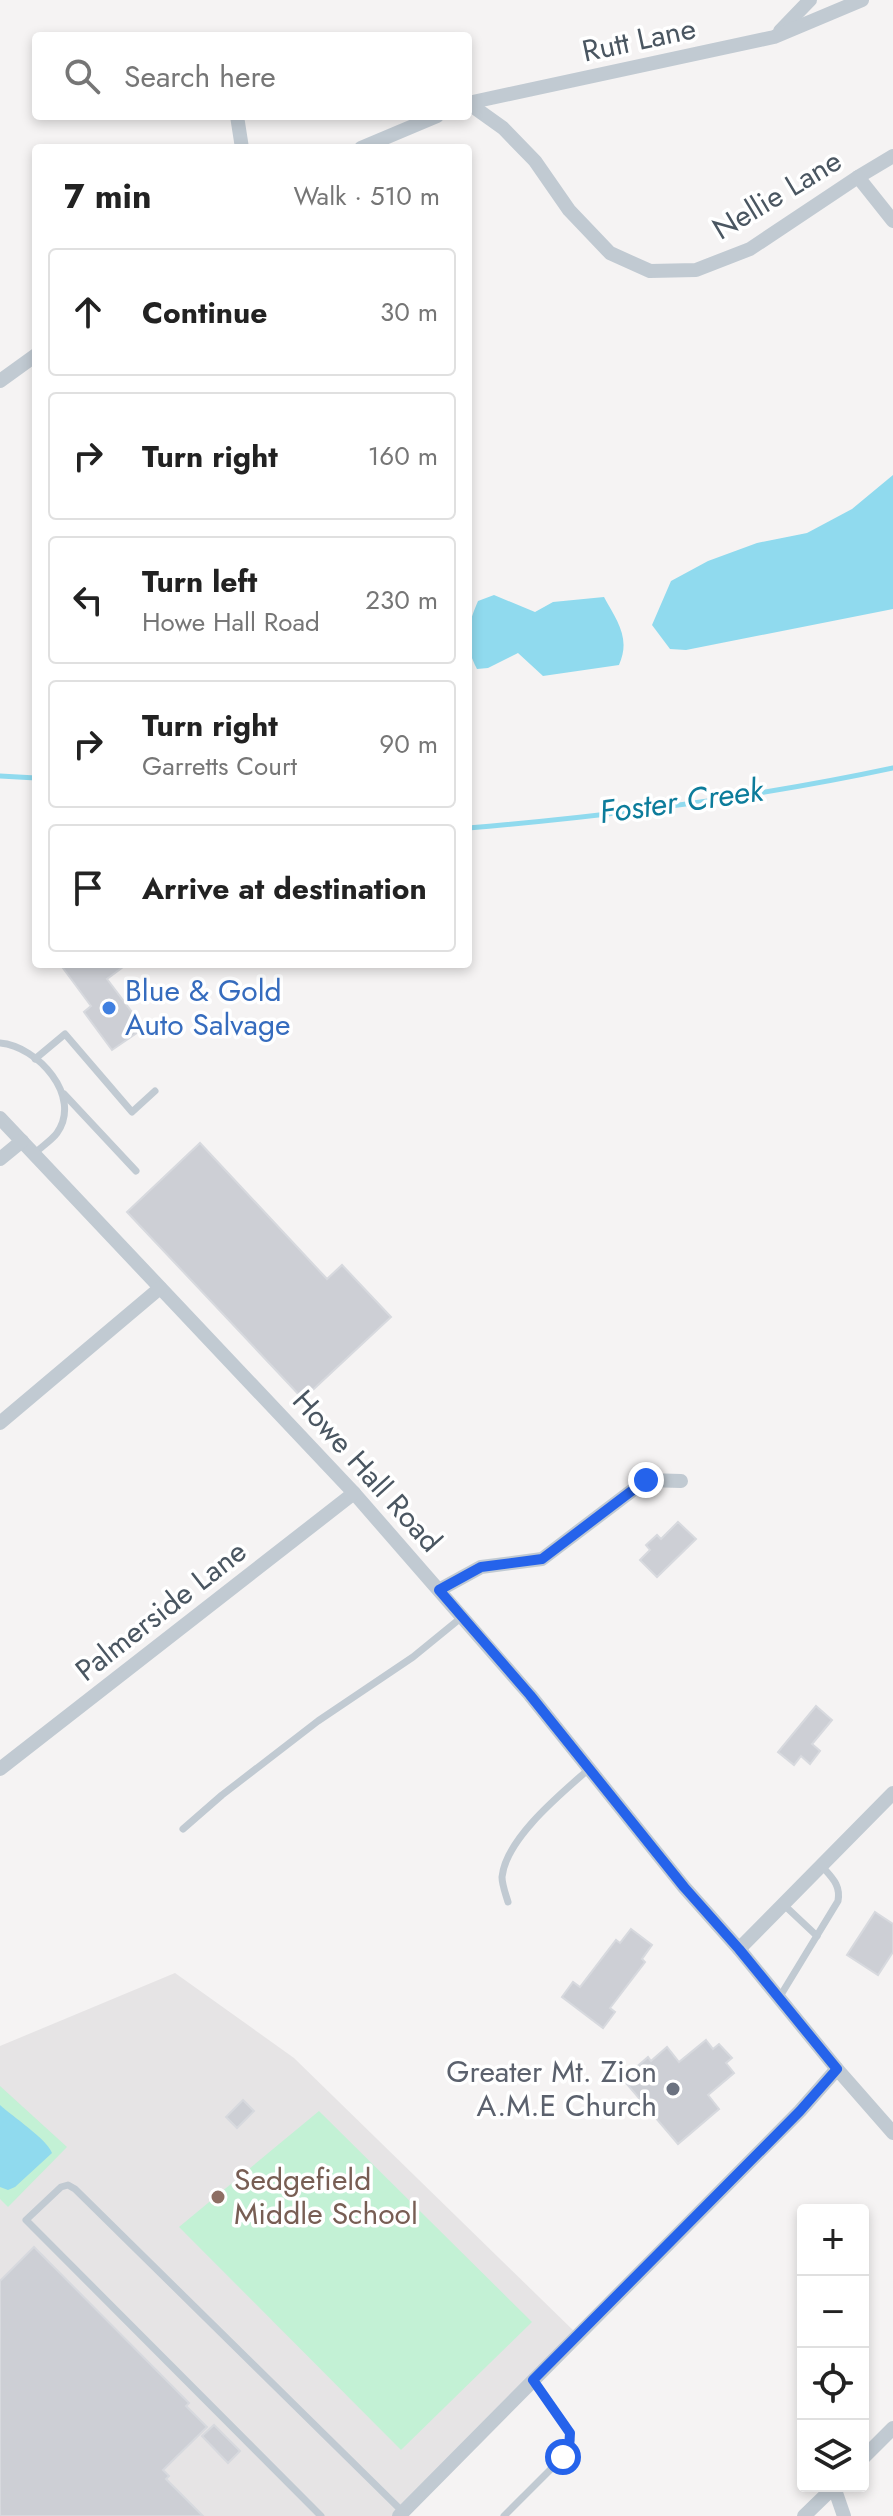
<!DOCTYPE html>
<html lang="en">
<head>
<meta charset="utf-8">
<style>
  body { margin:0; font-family:Jost,sans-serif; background:#f6f6f6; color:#222 }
  .controls { position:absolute; right:24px; bottom:24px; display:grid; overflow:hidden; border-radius:8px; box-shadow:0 4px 12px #0003 }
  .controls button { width:72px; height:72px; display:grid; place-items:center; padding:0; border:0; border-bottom:2px solid #e0e0e0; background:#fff; color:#222; font:40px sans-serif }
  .stop { position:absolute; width:24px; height:24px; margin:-18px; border:6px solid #2563eb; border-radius:50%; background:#fff }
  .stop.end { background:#2563eb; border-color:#fff; box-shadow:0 2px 8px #0008 }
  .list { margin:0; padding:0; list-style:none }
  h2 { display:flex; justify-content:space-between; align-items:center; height:104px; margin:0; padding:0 32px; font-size:34px }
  h2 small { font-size:26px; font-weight:400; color:#767676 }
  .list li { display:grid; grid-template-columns:52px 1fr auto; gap:24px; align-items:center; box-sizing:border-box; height:128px; margin:0 16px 16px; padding:0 16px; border:2px solid #e0e0e0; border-radius:8px }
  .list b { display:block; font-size:30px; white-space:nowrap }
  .list p { margin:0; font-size:26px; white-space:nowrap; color:#767676 }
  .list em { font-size:26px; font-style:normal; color:#767676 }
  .icon { flex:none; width:44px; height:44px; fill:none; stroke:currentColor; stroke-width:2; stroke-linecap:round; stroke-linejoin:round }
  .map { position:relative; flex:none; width:893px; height:2516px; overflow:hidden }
  .search { position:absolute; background:#fff; box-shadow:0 4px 12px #0003; left:32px; top:32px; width:440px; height:88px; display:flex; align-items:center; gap:20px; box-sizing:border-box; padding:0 28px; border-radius:8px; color:#767676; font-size:30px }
  .panel { position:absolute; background:#fff; box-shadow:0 4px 12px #0003; left:32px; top:144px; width:440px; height:824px; border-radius:8px }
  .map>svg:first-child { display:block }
</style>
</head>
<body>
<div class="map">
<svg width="893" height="2516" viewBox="0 0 893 2516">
  <rect width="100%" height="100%" fill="#f5f3f3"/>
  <path fill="#e6e4e5" d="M175 1973 294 2058 578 2335 399 2516H0V2046Z"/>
  <g fill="#c3f1d5">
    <path d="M0 2086 67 2147 8 2207 0 2199Z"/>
    <path d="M319 2111 532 2322 401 2450 179 2227Z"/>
  </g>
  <g fill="#90daee">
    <path d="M893 475V609L686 650 670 649 652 625 671 581 708 561 757 543 807 533 852 509Z"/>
    <path d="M494 595 535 612 553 602 604 597C617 621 631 638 619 665L543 676 518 653 488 668 477 669C463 641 466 630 478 601Z"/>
    <path d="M0 2105C12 2116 48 2140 52 2153L15 2187 8 2190 0 2187Z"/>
  </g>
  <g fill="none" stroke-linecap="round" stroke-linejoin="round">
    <g stroke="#90daee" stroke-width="5">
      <path d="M0 776 36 778"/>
      <path d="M468 828C610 816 753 798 893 768"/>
    </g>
  </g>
  <g fill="#cdcfd5" stroke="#d7d9de" stroke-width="2">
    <path d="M60 964H127L107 979 144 1028 112 1050 84 1012 91 1006Z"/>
    <path d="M200 1143 327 1279 342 1265 391 1317 303 1399 127 1212Z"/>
    <path d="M678 1522 696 1539 657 1577 640 1560 650 1550 646 1545 657 1535 661 1539Z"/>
    <path d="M816 1706 832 1720 812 1744 820 1751 810 1764 801 1756 794 1765 778 1752Z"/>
    <path d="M875 1912 893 1924V1952L878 1975 847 1955Z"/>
    <path d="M631 1929 652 1945 642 1959 645 1962 610 2008 615 2012 603 2028 562 1997 573 1982 580 1987 616 1940 620 1943Z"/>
    <path d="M706 2040 713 2049 719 2044 732 2058 726 2063 734 2073 708 2095 719 2109 678 2144 626 2083 637 2074 633 2070 648 2057 651 2061 667 2047 679 2062Z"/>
    <path d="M243 2100 254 2111 237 2128 226 2117Z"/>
    <path d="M34 2247 189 2403 186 2406 207 2427 163 2470 169 2476 166 2479 203 2516H0V2281Z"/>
    <path d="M214 2425 240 2451 228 2463 202 2436Z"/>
  </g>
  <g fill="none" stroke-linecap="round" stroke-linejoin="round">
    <g stroke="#c1cad2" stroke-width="7">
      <path d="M0 1043C37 1046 83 1096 57 1133 52 1140 41 1147 34 1154"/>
      <path d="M35 1059 65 1034 132 1112 155 1091"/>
      <path d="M64 1094 136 1171"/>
      <path d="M183 1829 222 1795 318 1721 413 1657 462 1617"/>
      <path d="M508 1902C506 1895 502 1885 502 1877 506 1838 562 1793 589 1769"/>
      <path d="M783 1904 817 1936"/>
      <path d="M779 1998 838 1901C841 1884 831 1877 821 1865"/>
      <path d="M321 2516 26 2220 61 2187 68 2185 75 2189 403 2512"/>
      <path d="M504 2516 563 2457 571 2440 565 2424 533 2380"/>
    </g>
    <g stroke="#c1cad2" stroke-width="14">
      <path d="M780 31 810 0"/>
      <path d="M468 103 503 128 535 161 569 210 610 253 650 271 696 270 750 249 858 177 893 156"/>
      <path d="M468 103 774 37 862 0"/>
      <path d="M237 116 242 148"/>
      <path d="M361 148 437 116"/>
      <path d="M858 177 893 221"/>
      <path d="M0 381 36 355"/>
      <path d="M0 1118 354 1493 530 1695 684 1887 739 1949 837 2069 893 2133"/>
      <path d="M0 1159 22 1141"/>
      <path d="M0 1423 160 1288"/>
      <path d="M439 1590 481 1567 542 1559 646 1480 681 1481"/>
      <path d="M0 1769 354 1493"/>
      <path d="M739 1949 893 1793"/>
      <path d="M863 2458 893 2428"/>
      <path d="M834 2487 844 2516"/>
      <path d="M399 2516 800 2111 837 2069"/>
      <path d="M804 2516 835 2486"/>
    </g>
  </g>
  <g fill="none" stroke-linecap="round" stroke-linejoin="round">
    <path stroke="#2563eb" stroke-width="10" d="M563 2457 569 2449 570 2433 533 2380 800 2111 837 2069 739 1949 684 1887 530 1695 439 1590 481 1567 542 1559 646 1480"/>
  </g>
  <circle fill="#3f7fe0" stroke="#fff" stroke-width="3" cx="109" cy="1008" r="8"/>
  <circle fill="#6b7280" stroke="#fff" stroke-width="3" cx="673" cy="2089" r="8"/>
  <circle fill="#8d6e63" stroke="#fff" stroke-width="3" cx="218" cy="2197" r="8"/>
  <g text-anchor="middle" stroke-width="7" stroke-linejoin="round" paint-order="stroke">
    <g font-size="30" fill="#4a5661" stroke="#fff">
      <text transform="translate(639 40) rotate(-12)" y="10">Rutt Lane</text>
      <text transform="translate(777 195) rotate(-31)" y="10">Nellie Lane</text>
      <text transform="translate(367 1471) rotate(48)" y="10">Howe Hall Road</text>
      <text transform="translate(161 1611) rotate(-38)" y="10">Palmerside Lane</text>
    </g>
    <g font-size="30" fill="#366cbe" stroke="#fff" text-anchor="start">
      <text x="125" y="1001">Blue &amp; Gold<tspan x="125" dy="34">Auto Salvage</tspan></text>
    </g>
    <g font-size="30" fill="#5b616d" stroke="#fff" text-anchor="end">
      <text x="657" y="2082">Greater Mt. Zion<tspan x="657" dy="34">A.M.E Church</tspan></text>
    </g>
    <g font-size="30" fill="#785e54" stroke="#fff" text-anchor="start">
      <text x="234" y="2190">Sedgefield<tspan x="234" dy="34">Middle School</tspan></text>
    </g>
    <g font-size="32" font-style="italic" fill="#0c7c9b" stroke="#fff">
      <text transform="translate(681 801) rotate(-8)" y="11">Foster Creek</text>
    </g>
  </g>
</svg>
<div class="controls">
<button>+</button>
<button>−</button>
<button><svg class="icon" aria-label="locate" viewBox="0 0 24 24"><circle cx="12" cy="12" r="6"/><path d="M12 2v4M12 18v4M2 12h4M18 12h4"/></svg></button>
<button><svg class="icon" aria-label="layers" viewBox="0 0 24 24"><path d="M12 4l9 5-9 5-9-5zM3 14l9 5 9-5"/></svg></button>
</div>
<div class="stop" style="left:563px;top:2457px"></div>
<div class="stop end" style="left:646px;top:1480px"></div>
<div class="search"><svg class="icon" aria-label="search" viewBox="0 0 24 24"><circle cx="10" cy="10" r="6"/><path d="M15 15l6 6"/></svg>Search here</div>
<section class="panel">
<h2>7 min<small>Walk · 510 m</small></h2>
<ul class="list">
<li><svg class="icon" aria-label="ahead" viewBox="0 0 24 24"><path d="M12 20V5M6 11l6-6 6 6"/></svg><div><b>Continue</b></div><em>30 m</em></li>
<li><svg class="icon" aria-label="right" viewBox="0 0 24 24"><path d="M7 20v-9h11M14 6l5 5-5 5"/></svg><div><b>Turn right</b></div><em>160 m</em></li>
<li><svg class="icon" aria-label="left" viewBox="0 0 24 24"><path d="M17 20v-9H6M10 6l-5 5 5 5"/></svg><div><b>Turn left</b><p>Howe Hall Road</p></div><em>230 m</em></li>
<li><svg class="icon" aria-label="right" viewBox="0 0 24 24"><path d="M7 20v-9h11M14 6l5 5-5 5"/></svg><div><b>Turn right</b><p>Garretts Court</p></div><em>90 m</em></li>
<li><svg class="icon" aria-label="arrive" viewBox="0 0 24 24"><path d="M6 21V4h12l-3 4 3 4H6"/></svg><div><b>Arrive at destination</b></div></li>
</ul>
</section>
</div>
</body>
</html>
